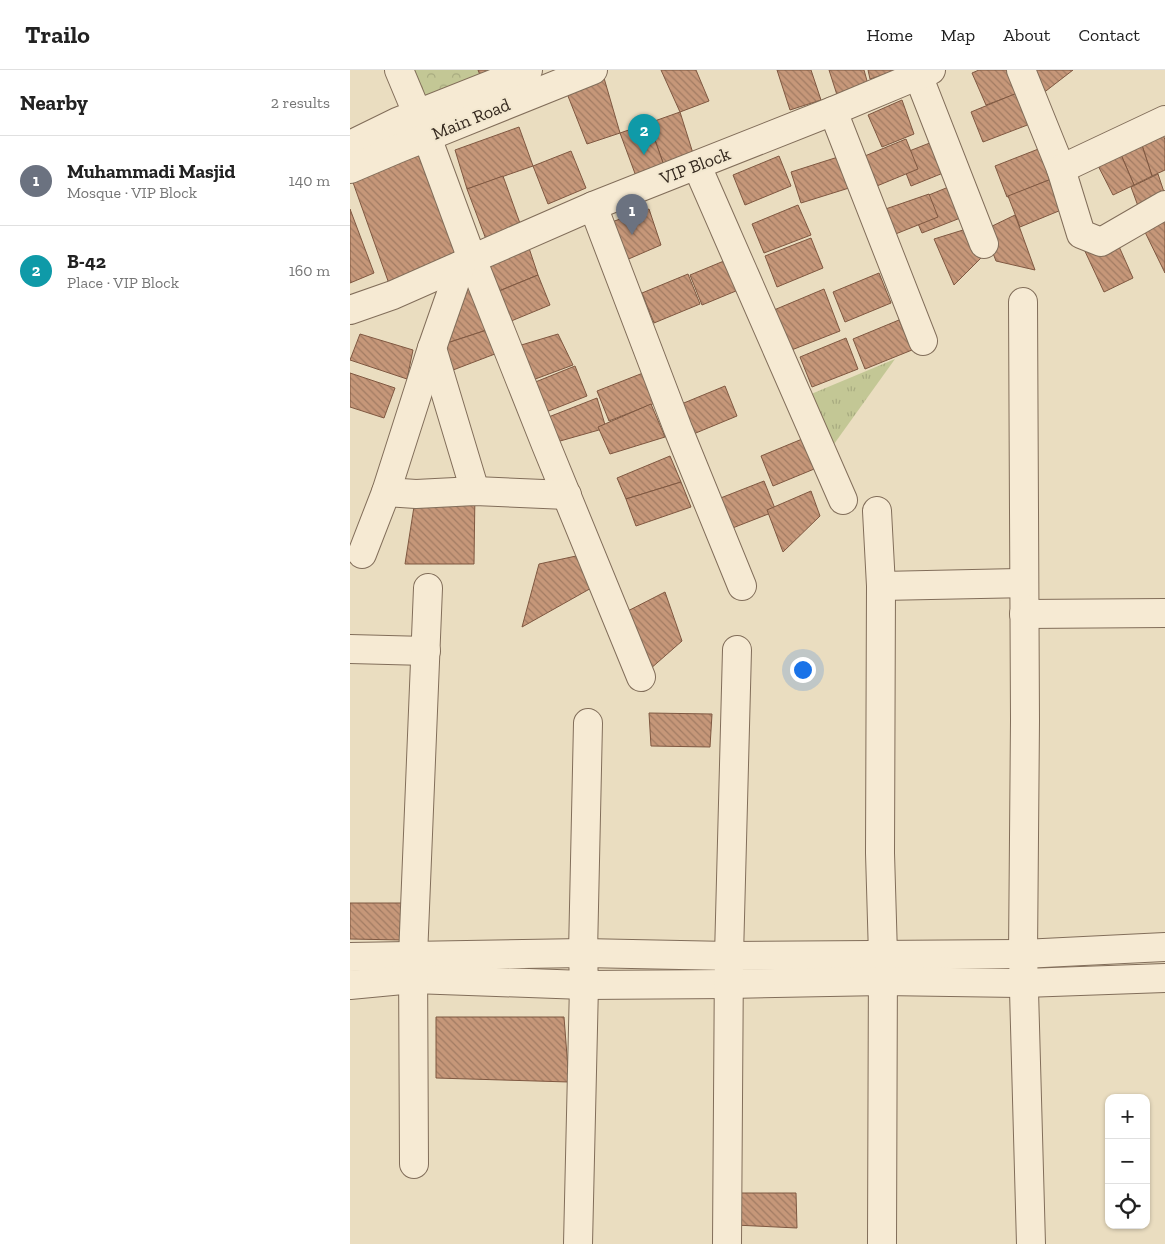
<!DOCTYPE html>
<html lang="en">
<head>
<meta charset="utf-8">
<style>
  body { margin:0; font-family:"Zilla Slab",serif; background:#f2f2f2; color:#222 }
  .controls { position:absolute; right:15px; bottom:15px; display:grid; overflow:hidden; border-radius:10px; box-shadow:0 1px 4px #0004 }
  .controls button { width:45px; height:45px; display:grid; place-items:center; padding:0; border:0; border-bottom:1px solid #e0e0e0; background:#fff; color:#222; font:25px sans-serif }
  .you { position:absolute; left:452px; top:599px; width:18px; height:18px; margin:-12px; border:4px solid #fff; border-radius:50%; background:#1a73e8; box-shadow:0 0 0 8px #1a73e833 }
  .badge { display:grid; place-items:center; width:32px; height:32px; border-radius:50%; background:#db2777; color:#fff; font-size:16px; font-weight:700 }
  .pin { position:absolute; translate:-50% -41px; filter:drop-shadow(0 1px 2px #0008) }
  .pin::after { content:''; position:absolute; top:26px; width:18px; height:15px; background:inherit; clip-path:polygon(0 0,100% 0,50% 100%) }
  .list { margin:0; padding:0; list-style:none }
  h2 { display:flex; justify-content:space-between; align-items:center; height:65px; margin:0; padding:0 20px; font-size:21px }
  h2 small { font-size:16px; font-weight:400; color:#767676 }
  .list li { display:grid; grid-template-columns:32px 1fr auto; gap:15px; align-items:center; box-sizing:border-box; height:90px; padding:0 20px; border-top:1px solid #e0e0e0 }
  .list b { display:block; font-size:19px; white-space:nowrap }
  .list p { margin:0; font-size:16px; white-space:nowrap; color:#767676 }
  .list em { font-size:16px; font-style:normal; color:#767676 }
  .icon { flex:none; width:28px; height:28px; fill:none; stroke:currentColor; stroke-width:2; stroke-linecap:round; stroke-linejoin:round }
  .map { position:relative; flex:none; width:815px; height:1174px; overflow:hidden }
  header { display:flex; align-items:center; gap:30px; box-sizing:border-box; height:70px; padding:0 25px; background:#fff; border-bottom:1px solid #e0e0e0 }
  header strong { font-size:24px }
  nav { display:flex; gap:28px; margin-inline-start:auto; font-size:18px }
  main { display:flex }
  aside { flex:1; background:#fff }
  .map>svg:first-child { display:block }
</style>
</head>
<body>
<header>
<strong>Trailo</strong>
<nav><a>Home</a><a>Map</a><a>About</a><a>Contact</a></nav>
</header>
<main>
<aside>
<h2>Nearby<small>2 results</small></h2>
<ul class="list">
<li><span class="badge" style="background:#6b7280">1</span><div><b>Muhammadi Masjid</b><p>Mosque · VIP Block</p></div><em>140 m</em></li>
<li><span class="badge" style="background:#0f9aa8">2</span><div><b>B-42</b><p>Place · VIP Block</p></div><em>160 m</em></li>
</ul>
</aside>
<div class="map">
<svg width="815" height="1174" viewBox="0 0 815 1174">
  <defs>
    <pattern id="grass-tufts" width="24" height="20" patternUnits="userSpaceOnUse" patternTransform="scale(1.25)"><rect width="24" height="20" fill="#c3c795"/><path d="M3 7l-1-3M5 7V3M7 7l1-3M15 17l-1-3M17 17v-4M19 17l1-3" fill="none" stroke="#a8ab80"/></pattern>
    <pattern id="park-crowns" width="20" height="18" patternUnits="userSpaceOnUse" patternTransform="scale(1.25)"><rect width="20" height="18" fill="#c3c795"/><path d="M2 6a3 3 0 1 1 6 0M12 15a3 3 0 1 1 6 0" fill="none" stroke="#a8ab80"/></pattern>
    <pattern id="building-back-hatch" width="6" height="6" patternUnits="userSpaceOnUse" patternTransform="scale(1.25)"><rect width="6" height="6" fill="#c69779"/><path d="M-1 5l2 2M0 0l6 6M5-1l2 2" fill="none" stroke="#a17b63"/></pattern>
  </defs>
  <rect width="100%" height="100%" fill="#eaddc0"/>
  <path fill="url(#grass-tufts)" d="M545 289 474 388 454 327Z"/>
  <path fill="url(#park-crowns)" d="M54 0H128L130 5 67 33Z"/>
  <g fill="url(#building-back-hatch)" stroke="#7f5841">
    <path d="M128 0H140L130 5Z"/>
    <path d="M311 0H346L359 31 330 42Z"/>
    <path d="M427 0H461L471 30 440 40Z"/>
    <path d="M479 0H514L519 18 488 28Z"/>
    <path d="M518 0H548L520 9Z"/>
    <path d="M629 0H668L672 22 636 35 622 3Z"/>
    <path d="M671 0H723L683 31Z"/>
    <path d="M254 8 270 63 237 74 216 21Z"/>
    <path d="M667 23 680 54 633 72 621 42Z"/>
    <path d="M552 30 564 64 532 77 518 45Z"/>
    <path d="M330 42 347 96 318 107 299 53Z"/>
    <path d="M299 53 318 107 290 117 270 63Z"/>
    <path d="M809 53 815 70V100L802 106 788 63Z"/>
    <path d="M169 57 183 96 117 119 105 80Z"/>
    <path d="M788 63 802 106 784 115 766 73Z"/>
    <path d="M595 67 608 97 561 116 549 85Z"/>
    <path d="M556 69 568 99 522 118 510 88Z"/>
    <path d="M766 73 784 115 763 125 742 84Z"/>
    <path d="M80 75 122 189 43 225 0 104Z"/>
    <path d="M691 78 704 108 657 127 645 96Z"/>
    <path d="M221 81 236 118 198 134 183 96Z"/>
    <path d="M429 86 441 116 395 135 383 105Z"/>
    <path d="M488 87 499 118 451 133 441 102Z"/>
    <path d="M808 104 815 125 792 147 781 117Z"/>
    <path d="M153 106 172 159 137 172 117 119Z"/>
    <path d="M704 108 716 138 670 157 658 126Z"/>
    <path d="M606 114 618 145 572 163 559 133Z"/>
    <path d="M579 124 588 147 533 169 524 143Z"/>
    <path d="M448 135 461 165 414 183 402 154Z"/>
    <path d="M0 139 24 203 0 213Z"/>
    <path d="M299 139 311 175 267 194 253 155Z"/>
    <path d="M665 145 685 200 646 191 634 160Z"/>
    <path d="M815 149V203L794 160Z"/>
    <path d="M626 156 639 180 604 215 584 169Z"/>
    <path d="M763 163 783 208 754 222 733 177Z"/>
    <path d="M461 168 473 198 427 217 415 186Z"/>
    <path d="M178 175 188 205 139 225 129 200Z"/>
    <path d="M386 186 398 216 352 235 340 205Z"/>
    <path d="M122 189 149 256 82 278Z"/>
    <path d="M529 203 541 233 495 252 483 222Z"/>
    <path d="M338 204 350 234 304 253 292 223Z"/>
    <path d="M188 205 200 235 154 254 142 224Z"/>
    <path d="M474 219 490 261 439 281 424 240Z"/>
    <path d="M549 250 562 280 515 299 503 269Z"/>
    <path d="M149 256 158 279 90 305 82 278Z"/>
    <path d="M10 264 63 280 57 309 0 290Z"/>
    <path d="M208 264 223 295 172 314 158 279Z"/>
    <path d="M496 268 508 299 462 317 450 287Z"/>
    <path d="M225 296 237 326 191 344 178 315Z"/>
    <path d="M0 303 45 318 34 348 0 337Z"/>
    <path d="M293 303 305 333 259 351 247 321Z"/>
    <path d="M375 316 387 346 341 365 329 335Z"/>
    <path d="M247 328 256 358 196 375V348Z"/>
    <path d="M301 334 315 367 260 384 248 357Z"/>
    <path d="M457 367 469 397 423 416 411 386Z"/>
    <path d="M320 386 331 412 276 429 267 408Z"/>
    <path d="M414 411 426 441 380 459 368 429Z"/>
    <path d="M331 412 341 437 286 456 276 429Z"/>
    <path d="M125 421 124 494H55L66 424Z"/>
    <path d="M461 421 470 446 433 482 417 440Z"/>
    <path d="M240 483 252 512 172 557 189 494Z"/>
    <path d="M315 522 332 571 291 607 266 547Z"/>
    <path d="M299 643 362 644 360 677 301 676Z"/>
    <path d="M0 833H55L52 870 0 869Z"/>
    <path d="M86 947H214L219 1012 86 1008Z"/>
    <path d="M382 1123H446L447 1158 385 1155Z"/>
  </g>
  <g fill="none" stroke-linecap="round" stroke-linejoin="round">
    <defs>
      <g id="minor">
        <path d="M49 0 77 67 122 189 196 375 291 607"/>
        <path d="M671 0 711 99 731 164 751 172 815 135"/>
        <path d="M568 5 634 174"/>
        <path d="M483 41 573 271"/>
        <path d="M0 75 47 52 178 0"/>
        <path d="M347 96 493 430"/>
        <path d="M0 99 47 79 243 0"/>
        <path d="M711 99 815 50"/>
        <path d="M243 136 328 359 392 516"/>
        <path d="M673 232 675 650 673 884 681 1174"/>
        <path d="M0 240 43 225 111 195 122 189 243 136 483 41 581 0"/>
        <path d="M82 278 125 421"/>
        <path d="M36 422 66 424 125 421 217 425"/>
        <path d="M527 441 531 516 674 513"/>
        <path d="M12 484 36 422 82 278 111 195"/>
        <path d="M531 516 530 783 533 885 532 1174"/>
        <path d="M674 544 815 543"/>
        <path d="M0 579 76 581"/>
        <path d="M0 887 233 883 379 886 673 884 815 877"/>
        <path d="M0 915 63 909 234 915 379 914 533 911 674 913 815 908"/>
        <path d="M64 1094 63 887 78 518"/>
        <path d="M228 1174 234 915 233 883 238 653"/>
        <path d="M377 1174 379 886 387 580"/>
      </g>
    </defs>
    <use href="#minor" stroke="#826e5a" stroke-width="30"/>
    <use href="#minor" stroke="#f6ead3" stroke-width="28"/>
  </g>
  <g text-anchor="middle" stroke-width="4" stroke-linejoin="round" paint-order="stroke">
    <g font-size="18" fill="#33271d" stroke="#f2e7cf">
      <text transform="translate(121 49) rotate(-22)" y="6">Main Road</text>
      <text transform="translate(345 96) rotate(-21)" y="6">VIP Block</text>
    </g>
  </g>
</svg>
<div class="controls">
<button>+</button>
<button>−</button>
<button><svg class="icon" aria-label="locate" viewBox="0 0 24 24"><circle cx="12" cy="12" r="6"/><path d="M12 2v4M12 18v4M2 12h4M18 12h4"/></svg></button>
</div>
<div class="you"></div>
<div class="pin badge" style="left:282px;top:165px;background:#6b7280">1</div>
<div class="pin badge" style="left:294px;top:85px;background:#0f9aa8">2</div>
</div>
</main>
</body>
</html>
